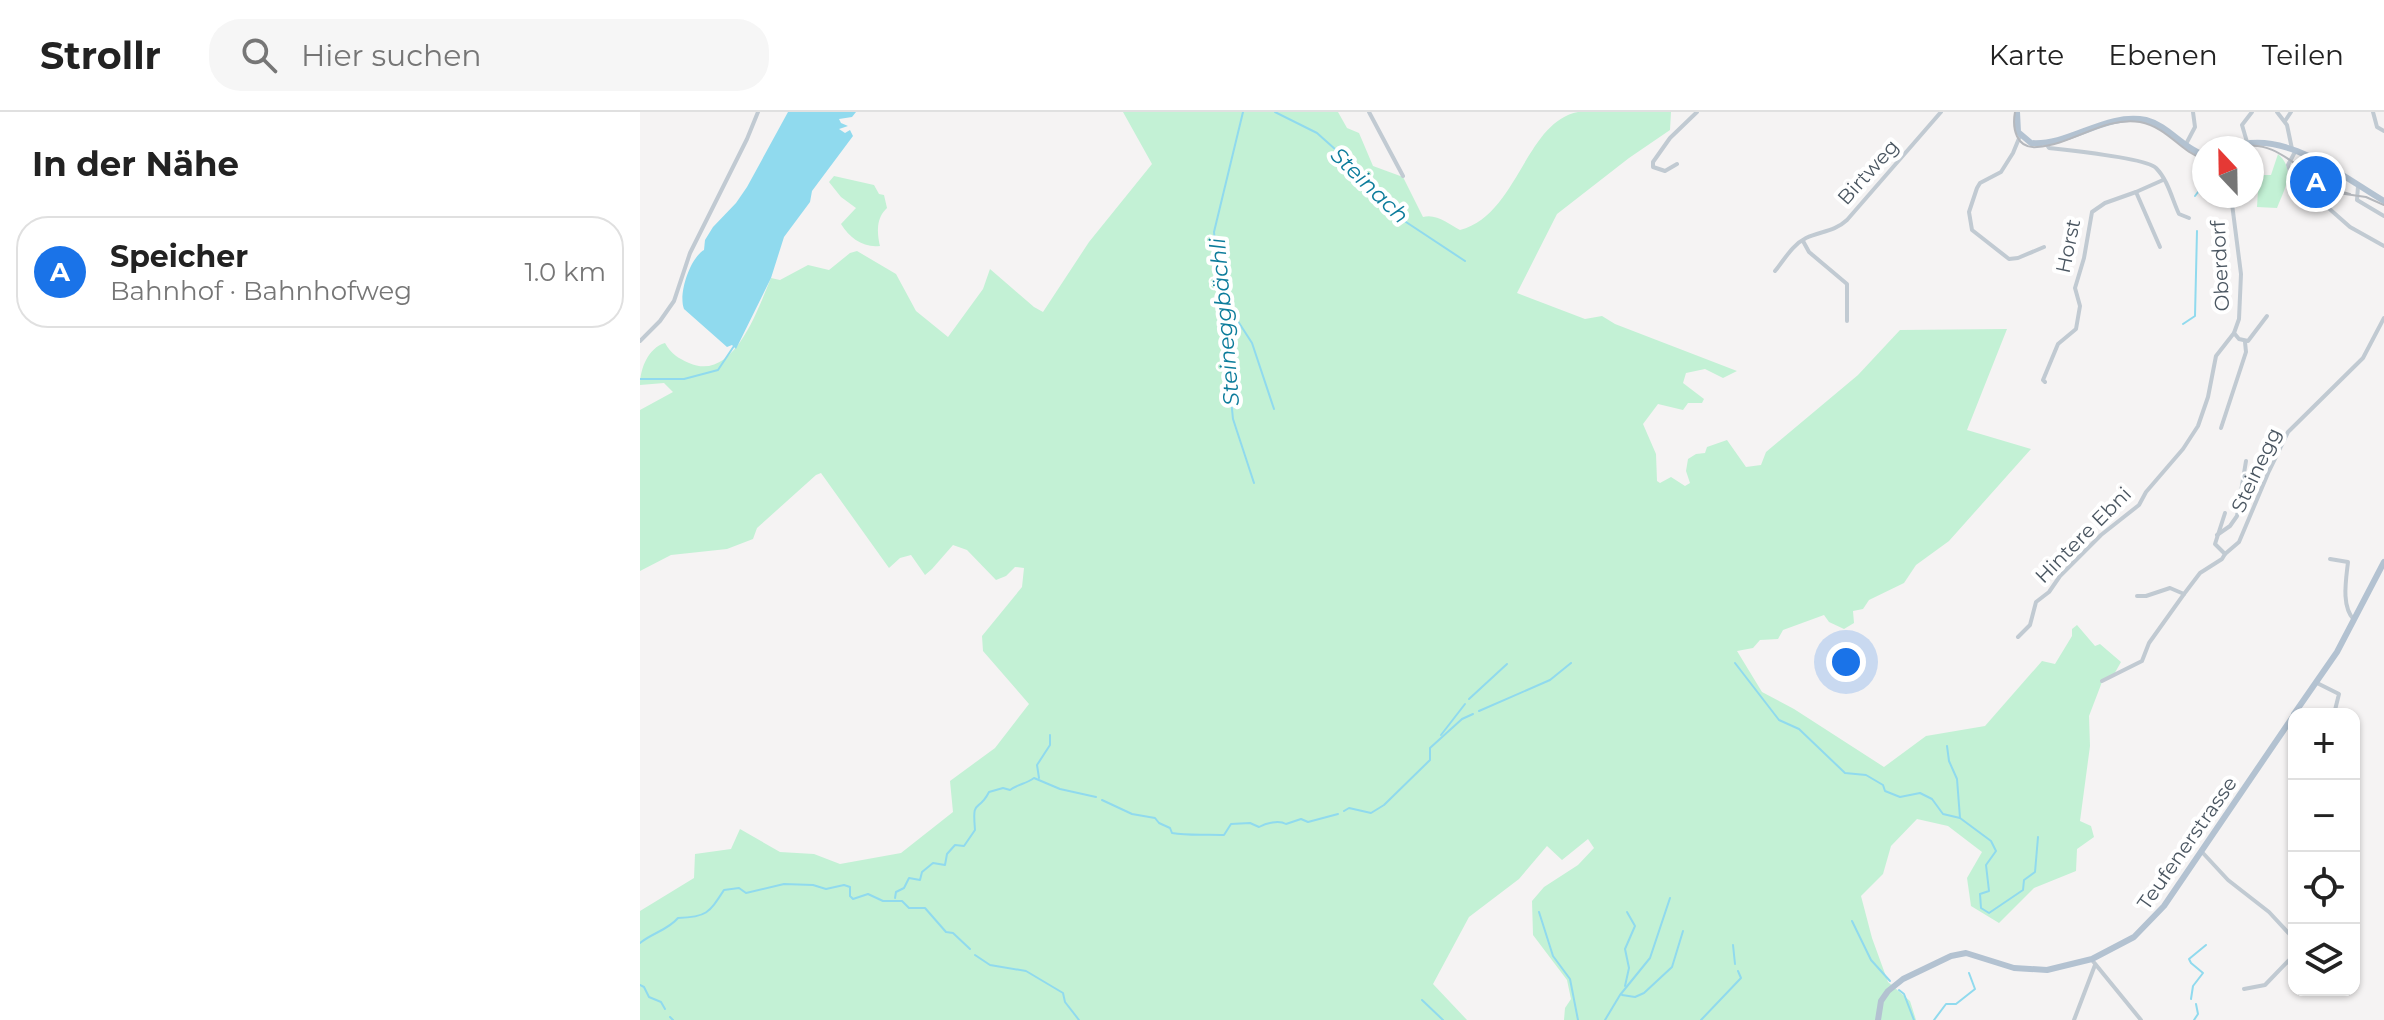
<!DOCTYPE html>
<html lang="de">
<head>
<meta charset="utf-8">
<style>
  body { margin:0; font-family:Montserrat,sans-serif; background:#f6f6f6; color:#222 }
  .controls { position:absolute; right:24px; bottom:24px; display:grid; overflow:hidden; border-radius:16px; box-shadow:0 2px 6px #0004 }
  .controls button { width:72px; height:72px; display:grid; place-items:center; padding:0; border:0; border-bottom:2px solid #e0e0e0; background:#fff; color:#222; font:40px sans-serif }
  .compass { position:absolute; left:1552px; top:24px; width:72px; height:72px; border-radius:50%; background:#fff; box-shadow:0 2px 6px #0004; rotate:338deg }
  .you { position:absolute; left:1206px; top:550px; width:28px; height:28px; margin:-20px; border:6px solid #fff; border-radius:50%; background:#1a73e8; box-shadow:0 0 0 12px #1a73e833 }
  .badge { display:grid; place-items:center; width:52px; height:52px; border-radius:50%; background:#1a73e8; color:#fff; font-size:26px; font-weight:700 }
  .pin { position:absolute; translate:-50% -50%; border:4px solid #fff; box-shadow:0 2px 8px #0006 }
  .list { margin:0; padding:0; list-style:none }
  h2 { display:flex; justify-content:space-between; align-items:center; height:104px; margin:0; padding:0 32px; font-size:34px }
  h2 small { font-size:26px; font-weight:400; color:#767676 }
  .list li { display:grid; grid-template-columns:52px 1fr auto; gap:24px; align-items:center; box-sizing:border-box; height:112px; margin:0 16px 16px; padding:0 16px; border:2px solid #e0e0e0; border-radius:32px }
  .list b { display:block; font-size:30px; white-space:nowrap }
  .list p { margin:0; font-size:26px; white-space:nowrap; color:#767676 }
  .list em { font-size:26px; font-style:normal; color:#767676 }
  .icon { flex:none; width:44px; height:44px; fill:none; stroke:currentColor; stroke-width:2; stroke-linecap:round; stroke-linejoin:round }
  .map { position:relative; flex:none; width:1744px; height:908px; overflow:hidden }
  header { display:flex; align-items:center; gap:48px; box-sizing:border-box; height:112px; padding:0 40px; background:#fff; border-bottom:2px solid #e0e0e0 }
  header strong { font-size:38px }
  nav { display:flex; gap:44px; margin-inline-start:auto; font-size:28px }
  .search { width:560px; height:72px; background:#f6f6f6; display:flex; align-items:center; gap:20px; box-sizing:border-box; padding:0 28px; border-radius:32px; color:#767676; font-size:30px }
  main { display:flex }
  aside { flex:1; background:#fff }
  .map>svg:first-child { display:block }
</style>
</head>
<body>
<header>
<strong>Strollr</strong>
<div class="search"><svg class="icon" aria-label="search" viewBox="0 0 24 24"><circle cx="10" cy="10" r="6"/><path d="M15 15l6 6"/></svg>Hier suchen</div>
<nav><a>Karte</a><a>Ebenen</a><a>Teilen</a></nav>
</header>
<main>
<aside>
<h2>In der Nähe<small></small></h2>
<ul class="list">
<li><span class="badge">A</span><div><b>Speicher</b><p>Bahnhof · Bahnhofweg</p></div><em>1.0 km</em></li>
</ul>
</aside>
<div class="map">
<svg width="1744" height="908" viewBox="0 0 1744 908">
  <rect width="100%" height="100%" fill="#f5f3f3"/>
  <g fill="#c3f1d5">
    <path d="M483 0H698L707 16 719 21 733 54 763 65 783 105C796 101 809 112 820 118 878 103 885 10 938 0 962 0 1005 0 1031 0L1030 18 989 46 917 102 877 181 945 207 962 204 975 212 1097 259 1083 266 1065 257 1046 261 1043 271 1064 287 1062 291H1048L1043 298 1018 292 1003 312 1016 342 1017 369 1020 371 1031 365 1045 374 1050 371 1046 359 1048 347 1056 342 1065 341 1067 335 1087 328 1106 355 1121 353 1126 340 1218 263 1260 218 1367 217 1327 318 1391 337 1309 429 1276 453 1264 471 1229 488 1223 497 1213 499 1214 511 1204 517 1189 510 1184 503 1143 518 1138 527 1120 528 1113 536 1097 539 1122 580 1154 597 1244 655 1286 624 1345 614 1402 549 1415 552 1432 524V517L1437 513 1455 534 1460 532 1481 550 1473 564 1462 570 1449 604 1450 634 1440 709 1451 714 1454 725 1437 737 1436 759 1394 776 1359 811 1331 794 1327 766 1342 740 1308 714 1277 707 1251 734 1243 762 1221 784 1232 826 1248 870 1270 889 1276 908H924L925 896 931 887 927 868 893 823 892 789 904 775 938 753 954 736 948 727 922 748 907 734 879 767 829 805 793 872 827 908H0V799L54 766 55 742 91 737 100 717 140 740 174 742 200 752 261 741 313 700 310 669 355 636 389 592 343 539 342 524 382 475 384 456 375 455 366 464 356 468 327 438 313 433 292 457 285 463 271 443 260 446 249 456 181 361 176 363 117 416 113 427 87 437 31 443 0 459V298L33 280 24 271 0 273C0 257 8 236 25 231 31 242 38 246 49 251 94 271 118 196 131 166L140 168 168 153 189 158 210 141 217 139 256 162 276 199 308 225 343 177 350 157 394 195 403 200 449 130 512 52Z"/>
    <path d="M1638 42C1656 58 1645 76 1637 96L1617 95 1618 79H1612V65L1621 66 1624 63H1631Z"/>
    <path d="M194 64 234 73 239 82 244 83 247 96C236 106 237 120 240 134 223 136 210 126 201 112L216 96 201 85 189 70Z"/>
  </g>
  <path fill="#90daee" d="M148 0H216L212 5 199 7 201 11 208 14 199 17 205 21 210 18 213 24 172 79 170 90 144 125 131 166 96 237 92 233 87 235 44 197C38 182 50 146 64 138L65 128 73 115 96 91 107 75Z"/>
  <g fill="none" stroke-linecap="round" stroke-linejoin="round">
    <g stroke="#90daee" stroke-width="2">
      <path d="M603 0 574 120 593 307 614 371"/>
      <path d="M635 0 677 21 724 63 766 110 825 149"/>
      <path d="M1555 84 1561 76 1563 57"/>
      <path d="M583 186 612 231 634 297"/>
      <path d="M1543 212 1555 204 1557 119"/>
      <path d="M0 267H44L78 258 94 234"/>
      <path d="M1095 551 1139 608 1159 617 1205 661 1226 663 1243 673 1245 679 1260 685 1280 681 1292 687 1303 702 1320 706 1351 729 1356 739 1346 753 1349 779 1340 782 1341 796 1349 801 1383 778 1384 768 1395 760 1398 725"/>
      <path d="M829 587 867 552"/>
      <path d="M839 599 910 568 931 551"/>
      <path d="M801 623 825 592"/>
      <path d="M1307 634 1309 649 1317 667 1320 706"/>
      <path d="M399 666 397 653 410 633V623"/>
      <path d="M462 688 492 702 515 706 519 711 530 716 532 721C549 724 566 722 584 723L591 712 610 711 619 715C626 711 639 708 646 712L661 707 668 710 698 702"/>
      <path d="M704 699 709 696 731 701 744 693 790 648V636L822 607 833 602"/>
      <path d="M255 786 256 780 264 776 269 766 280 768 282 760 293 751 305 753 307 742 315 733 324 734 335 718C332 684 338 702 349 680L363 676 370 678C378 672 386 672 394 666L420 677 456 685"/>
      <path d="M899 800 913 844 930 867 938 908"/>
      <path d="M1212 809 1231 848 1250 869"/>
      <path d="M0 831C12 821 28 818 38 806 67 805 69 801 84 778L99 776 106 781 144 772 173 773 186 777 204 773 210 775V784L213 787 228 782 243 789H262L269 796H285L306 820 313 821 330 837"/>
      <path d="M1093 833 1095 852"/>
      <path d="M335 843 350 853 386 859 423 881 425 890 439 908"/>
      <path d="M0 873 4 875 9 885 21 890 25 897"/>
      <path d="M985 874 989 856 985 837 995 814 987 800"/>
      <path d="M1259 878 1264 882 1274 908"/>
      <path d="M982 883 995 885 1004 881 1032 855 1043 819"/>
      <path d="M1551 887 1553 874 1563 861 1551 851 1549 847 1566 833"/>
      <path d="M782 888 803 908"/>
      <path d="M30 905 33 908"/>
      <path d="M965 908 980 883 1010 846 1030 786"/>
      <path d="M1061 908 1101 866 1098 859"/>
      <path d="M1294 908 1306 892H1316L1335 877 1329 861"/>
      <path d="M1554 908 1558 902 1556 892"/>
    </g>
    <g stroke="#c1cad2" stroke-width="4">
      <path d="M729 0 763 64"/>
      <path d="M1637 0 1647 13 1652 37"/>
      <path d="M1733 0 1737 15 1744 19"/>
      <path d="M1645 9 1651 0"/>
      <path d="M1380 24 1373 41 1361 60 1340 71 1337 76 1329 100 1332 118 1369 147 1378 146 1404 135"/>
      <path d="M1405 30 1409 36C1427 38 1507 46 1516 56 1528 68 1532 87 1539 102L1549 106"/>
      <path d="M1607 30 1602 13 1612 0"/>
      <path d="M1546 32 1555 15 1553 0"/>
      <path d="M1656 38 1648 53 1651 63 1710 115 1744 134"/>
      <path d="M1037 52 1025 59 1013 55V50L1030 26 1057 0"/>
      <path d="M1718 74 1717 88 1744 104"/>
      <path d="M1163 129 1169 140 1207 172V209"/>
      <path d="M1520 135 1496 80 1523 68"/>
      <path d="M1135 159C1145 147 1152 133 1166 126 1181 119 1194 120 1207 108L1301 0"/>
      <path d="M1594 221 1599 227 1608 229 1627 204"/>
      <path d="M0 229 20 209 34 189 50 141 107 27 118 0"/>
      <path d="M1405 270 1403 268 1418 232 1436 217 1440 194 1435 176 1444 146 1452 100 1465 91 1496 80"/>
      <path d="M1581 316 1606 240 1605 230"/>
      <path d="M1577 423 1590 414 1597 404 1606 349"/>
      <path d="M1585 442 1575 432 1585 401"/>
      <path d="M1690 447 1708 450C1706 468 1701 494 1714 508"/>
      <path d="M1544 482 1560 461 1582 447 1585 442 1599 430 1629 359 1648 320 1723 246 1744 206"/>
      <path d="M1378 525 1390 513 1396 490 1409 480 1420 464 1461 423 1499 393 1506 380 1543 337 1558 314 1568 285 1576 244 1594 221 1599 207 1601 162 1591 84"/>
      <path d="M1462 569 1502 549 1509 531 1544 482 1530 476 1506 484H1497"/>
      <path d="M1677 571 1699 582 1694 602"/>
      <path d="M1562 740 1588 768 1629 800 1654 827"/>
      <path d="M1452 848 1501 908"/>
      <path d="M1604 877 1625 873 1654 843"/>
      <path d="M1434 908 1455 853"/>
    </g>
    <g stroke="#b3c2d1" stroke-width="6">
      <path d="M1377 0 1378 20 1391 31C1430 34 1465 0 1506 8 1529 14 1542 36 1564 43"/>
      <path d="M1591 36C1641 14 1703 65 1744 89"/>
      <path d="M1654 602 1697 540 1744 450"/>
      <path d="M1238 908 1241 889 1248 879 1263 867 1311 844 1326 841 1374 856 1407 858 1452 847 1494 825 1524 794 1654 603"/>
    </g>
    <g stroke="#b5b8bd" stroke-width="2">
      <path d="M1375 0C1372 16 1376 37 1397 35 1432 33 1464 4 1500 10 1529 16 1539 39 1564 47"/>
      <path d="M1599 36C1640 22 1668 74 1710 82"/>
      <path d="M1698 81 1726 85 1744 93"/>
    </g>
  </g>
  <g text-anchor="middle" stroke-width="8" stroke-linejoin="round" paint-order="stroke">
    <g font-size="20" fill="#4a5661" stroke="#fff">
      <text transform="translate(1228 60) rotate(-48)" y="7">Birtweg</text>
      <text transform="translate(1428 134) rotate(-78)" y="7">Horst</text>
      <text transform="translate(1580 154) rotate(-93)" y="7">Oberdorf</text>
      <text transform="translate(1616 358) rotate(-65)" y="7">Steinegg</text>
      <text transform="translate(1443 423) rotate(-45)" y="7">Hintere Ebni</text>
      <text transform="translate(1547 731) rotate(-55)" y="7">Teufenerstrasse</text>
    </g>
    <g font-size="22" font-style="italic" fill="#0c7c9b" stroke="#fff">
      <text transform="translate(730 73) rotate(44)" y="8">Steinach</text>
      <text transform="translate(584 210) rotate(-95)" y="8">Steineggbächli</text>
    </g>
  </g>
</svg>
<div class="controls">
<button>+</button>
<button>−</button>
<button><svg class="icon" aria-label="locate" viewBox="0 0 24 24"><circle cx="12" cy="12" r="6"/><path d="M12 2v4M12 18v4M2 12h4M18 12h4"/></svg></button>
<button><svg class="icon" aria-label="layers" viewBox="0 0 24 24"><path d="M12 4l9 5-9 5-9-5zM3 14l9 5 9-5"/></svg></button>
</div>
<svg class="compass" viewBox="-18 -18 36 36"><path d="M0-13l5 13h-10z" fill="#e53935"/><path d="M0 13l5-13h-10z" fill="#767676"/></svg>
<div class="you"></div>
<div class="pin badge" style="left:1676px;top:70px">A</div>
</div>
</main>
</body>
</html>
